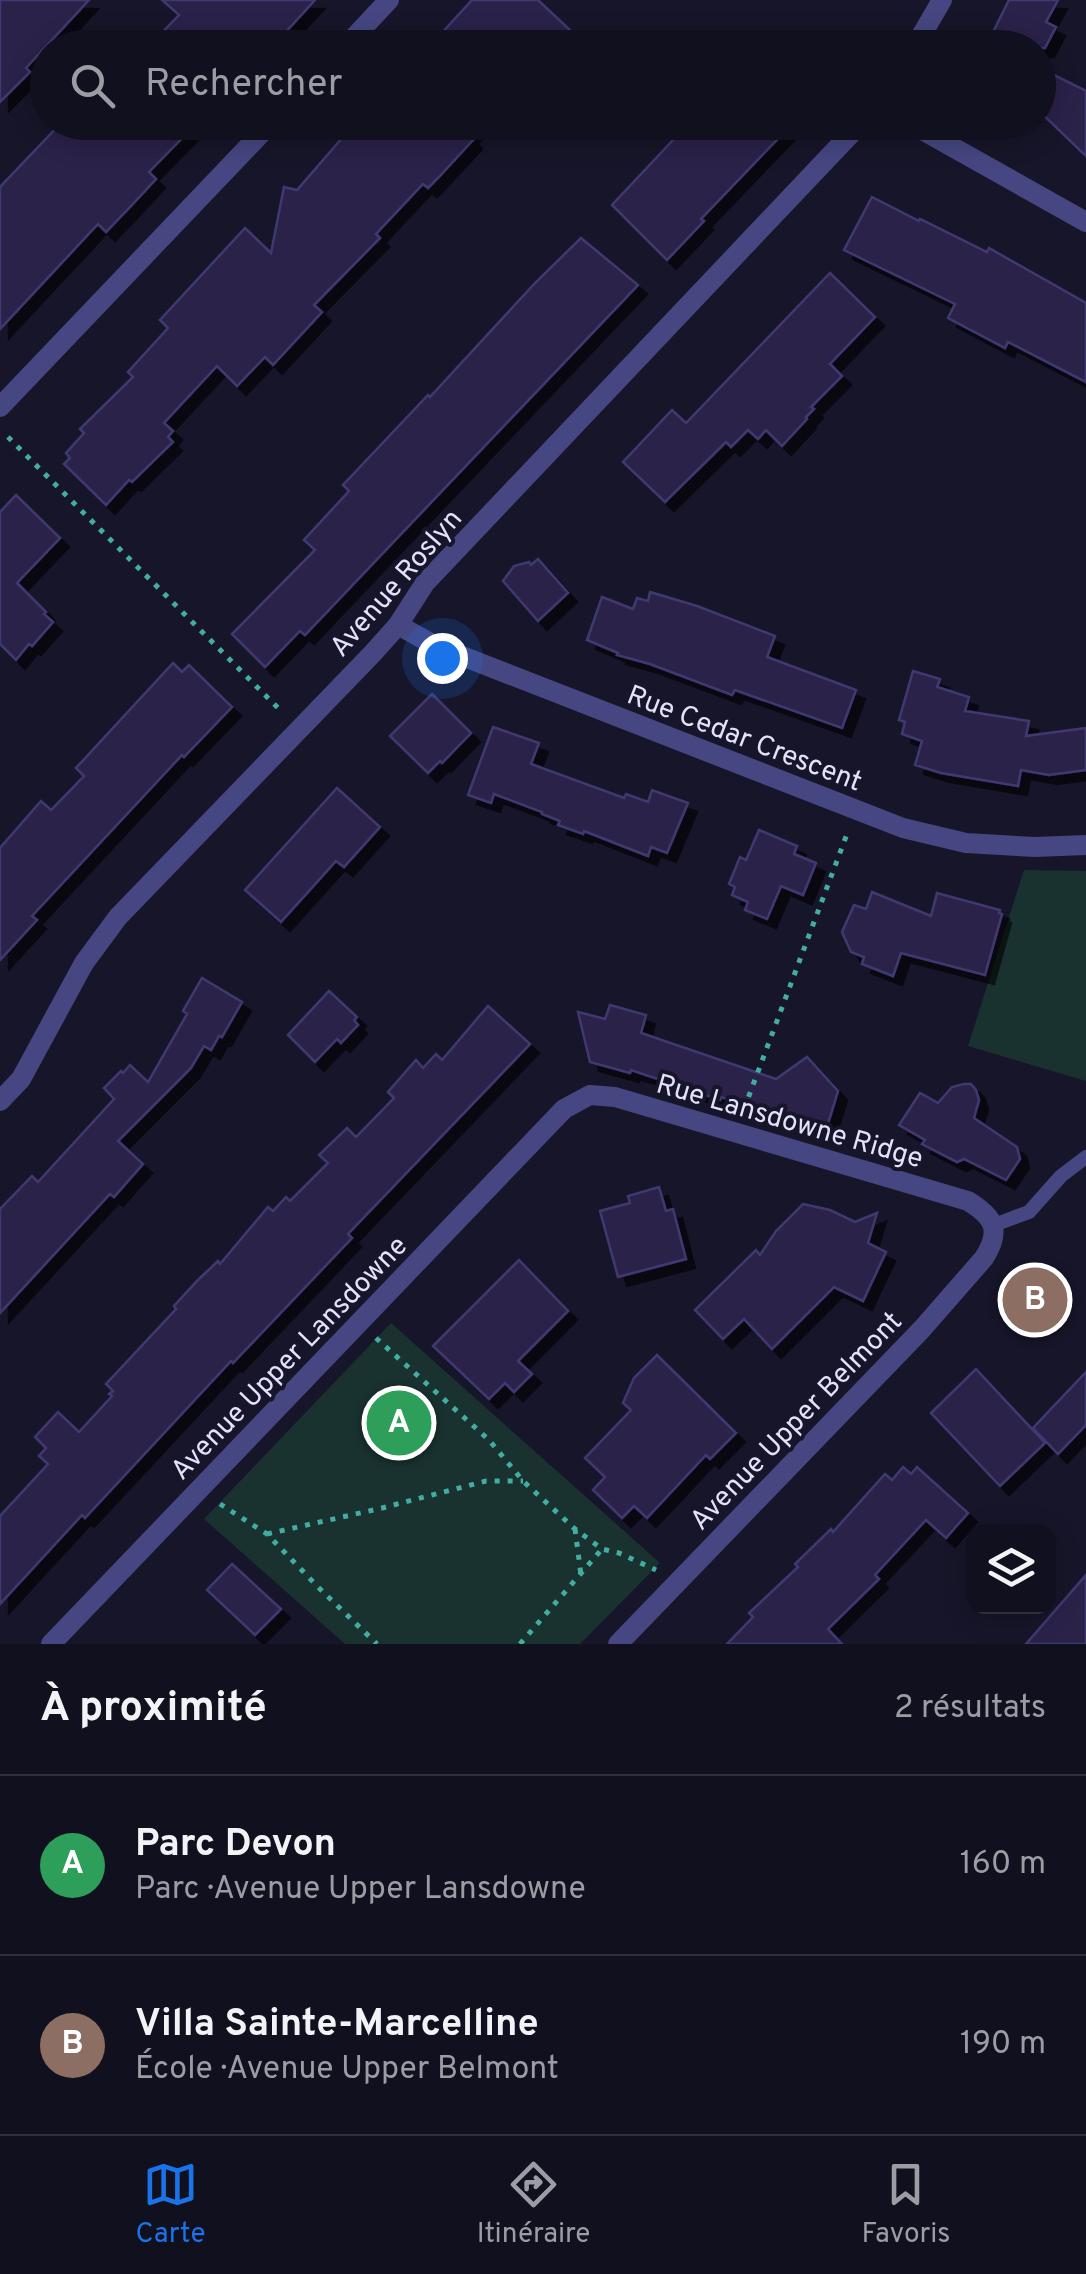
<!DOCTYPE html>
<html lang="fr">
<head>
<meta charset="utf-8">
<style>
  body { margin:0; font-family:Overpass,sans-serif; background:#1a1928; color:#f1f3f6 }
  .controls { position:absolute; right:30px; bottom:30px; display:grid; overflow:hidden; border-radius:20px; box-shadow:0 5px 25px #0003 }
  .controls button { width:90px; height:90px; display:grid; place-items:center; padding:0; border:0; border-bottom:2px solid #30303d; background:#11101f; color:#f1f3f6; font:50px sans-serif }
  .you { position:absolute; left:442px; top:658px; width:35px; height:35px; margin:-25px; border:8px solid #fff; border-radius:50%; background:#1a73e8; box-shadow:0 0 0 15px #1a73e833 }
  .badge { display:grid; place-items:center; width:65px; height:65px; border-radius:50%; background:#1a73e8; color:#fff; font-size:32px; font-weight:700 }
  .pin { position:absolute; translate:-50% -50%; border:5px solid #fff; box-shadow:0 2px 10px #0006 }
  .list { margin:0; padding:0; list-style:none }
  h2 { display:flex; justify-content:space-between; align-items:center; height:130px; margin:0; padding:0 40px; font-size:42px }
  h2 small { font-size:32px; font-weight:400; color:#9c9da4 }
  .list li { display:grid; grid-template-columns:65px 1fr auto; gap:30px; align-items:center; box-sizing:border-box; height:180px; padding:0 40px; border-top:2px solid #30303d }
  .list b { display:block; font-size:38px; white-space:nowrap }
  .list p { margin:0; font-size:32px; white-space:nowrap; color:#9c9da4 }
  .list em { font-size:32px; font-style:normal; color:#9c9da4 }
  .icon { flex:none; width:55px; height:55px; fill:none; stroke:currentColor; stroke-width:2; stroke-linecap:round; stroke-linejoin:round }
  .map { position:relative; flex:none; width:1086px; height:1644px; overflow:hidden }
  .search { position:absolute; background:#11101f; box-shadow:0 5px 25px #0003; left:30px; right:30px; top:30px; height:110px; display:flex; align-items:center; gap:25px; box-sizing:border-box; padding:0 35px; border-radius:55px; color:#9c9da4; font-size:38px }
  .sheet { height:490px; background:#11101f }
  nav { display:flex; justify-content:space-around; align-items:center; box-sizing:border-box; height:140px; border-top:2px solid #30303d; background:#11101f; font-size:28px; color:#9c9da4 }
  nav a { display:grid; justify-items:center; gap:5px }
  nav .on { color:#1a73e8 }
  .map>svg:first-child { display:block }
</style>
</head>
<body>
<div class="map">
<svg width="1086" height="1644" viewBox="0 0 1086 1644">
  <defs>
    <filter id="shadow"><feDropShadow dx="9" dy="9" stdDeviation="0" flood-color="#0009"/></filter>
  </defs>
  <rect width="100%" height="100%" fill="#171529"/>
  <g fill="#193230">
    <path d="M1024 870 1086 871V1081L968 1046Z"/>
    <path d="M391 1323 660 1563 580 1644H345L204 1519Z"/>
  </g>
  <g fill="#292348" stroke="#413970" stroke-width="2.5" filter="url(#shadow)">
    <path d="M0 0H89L26 68 30 72 0 102Z"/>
    <path d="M162 0H315L271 48H147L179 15Z"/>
    <path d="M472 0H538L570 30 554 48H428Z"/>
    <path d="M1009 0H1058L1046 22 1056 27 1045 48H985Z"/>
    <path d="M1038 67 1086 91V156L1038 110Z"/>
    <path d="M62 122H198L149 172 156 179 131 206 106 232 98 224 0 329V187Z"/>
    <path d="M356 122H480L469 135 473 140 439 177 428 188 423 184 376 234 380 238 314 305 322 312 273 365 265 357 237 386 217 366 164 423 173 431 168 437 173 442 132 482 129 480 106 505 64 464 70 458 66 453 84 433 80 429 133 377 128 372 168 328 160 320 245 228 271 253 284 187 297 190Z"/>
    <path d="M690 122H794L701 219 704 221 667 260 612 205Z"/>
    <path d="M872 197 919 221 920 219 987 252 989 248 1086 303V382L1008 342 1005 348 948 318 955 304 844 250Z"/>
    <path d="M581 238 638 285 305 635 300 631 265 667 232 634 315 550 304 540 349 491 343 485 428 395 430 397 535 283Z"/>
    <path d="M830 273 875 317 830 364 842 376 811 407 814 409 806 417 807 419 782 446 766 430 758 439 748 430 731 447 726 442 665 502 623 462 672 410 686 423Z"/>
    <path d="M16 495 60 538 17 583 46 612 44 614 53 622 32 646 29 644 16 660 0 644V512Z"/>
    <path d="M538 559 568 593 538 621 503 581 514 566 529 562 531 565Z"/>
    <path d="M650 592 697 606 775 636 767 657 856 690 842 728 735 690 732 695 650 664 617 655 618 653 587 640 602 597 633 609 637 598 648 601Z"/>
    <path d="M173 663 182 672 189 665 232 707 184 757 182 755 32 916 37 920 0 960V848L41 801 51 810 84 776 76 768Z"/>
    <path d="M913 671 940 679 937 687 969 697 965 711 1029 721 1026 736 1086 728V770L1049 775 1021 770 1018 786 941 773 915 765 922 741 902 734 905 722 899 720Z"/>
    <path d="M432 694 471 733 442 763 440 761 428 773 390 736Z"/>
    <path d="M493 727 539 743 531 764 624 798 626 794 648 802 652 790 688 803 667 853 651 847 648 856 584 831 583 834 558 825 560 821 542 814V812L494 794 491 803 468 795Z"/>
    <path d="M337 788 380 827 344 867 336 861 281 922 245 890Z"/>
    <path d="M759 830 797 846 794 854 816 863 803 895 781 886 767 919 745 910 748 902 732 895 735 887 729 884 740 857 746 860Z"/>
    <path d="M872 892 931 916 937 893 1000 910 999 913 1002 914 985 975 901 953 893 976 862 964 864 957 851 952 842 932 854 905 866 909Z"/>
    <path d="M202 978 242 1002 222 1037 219 1036 211 1050 204 1046 191 1068 118 1141 143 1164 114 1197 110 1194 0 1313V1209L32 1176 38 1182 114 1099 104 1088 121 1071 123 1073 130 1065 148 1082 187 1014 183 1011Z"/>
    <path d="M329 991 357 1017 354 1020 358 1025 341 1043 337 1039 315 1062 288 1035Z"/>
    <path d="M610 1005 646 1015 641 1033 776 1079 807 1057 838 1091 826 1130 721 1097 720 1100 631 1070 630 1073 590 1062 578 1012 605 1019Z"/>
    <path d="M488 1006 530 1044 348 1234 352 1238 233 1363 231 1361 85 1518 82 1515 0 1604V1516L48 1464 39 1456 46 1448 35 1437 58 1412 79 1432 112 1396 109 1394 113 1391 106 1384 176 1309 174 1306 198 1280 218 1261 220 1264 268 1207 273 1211 286 1197 290 1201 328 1163 319 1155 347 1128 356 1137 394 1098 388 1092 416 1060 423 1068 436 1054 442 1060Z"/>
    <path d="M964 1084H971L976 1090 979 1100 974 1118 1017 1147 1020 1159 1006 1180 964 1159 957 1162 922 1144 925 1140 899 1125 920 1093 938 1103 952 1087Z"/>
    <path d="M659 1187 666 1211 673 1209 686 1259 618 1277 600 1211 630 1203 628 1196Z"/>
    <path d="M803 1204 830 1210 855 1222 877 1213 868 1243 886 1252 863 1301 834 1287 772 1349 744 1319 723 1339 695 1310 756 1250 760 1255 776 1231Z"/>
    <path d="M519 1260 568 1311 518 1361 532 1374 514 1392 505 1383 489 1399 433 1346Z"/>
    <path d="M657 1355 736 1433 710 1459 706 1455 647 1518 634 1506 622 1518 593 1490 605 1477 585 1458 631 1410 623 1403 634 1378Z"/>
    <path d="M976 1369 1045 1443 1000 1486 931 1413Z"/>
    <path d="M1086 1372V1425L1058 1454 1033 1428Z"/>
    <path d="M903 1467 911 1474 917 1467 968 1513 946 1538 926 1520 875 1575 879 1579 828 1629 842 1644H727L753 1617 749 1613 798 1567 795 1564 831 1529 833 1532 885 1474 892 1480Z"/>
    <path d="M232 1564 281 1609 255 1635 207 1590Z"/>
    <path d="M1086 1575V1644H1026Z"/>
  </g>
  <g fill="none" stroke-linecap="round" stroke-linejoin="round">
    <g stroke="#42aea3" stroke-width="5" stroke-dasharray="5 8" stroke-linecap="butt">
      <path d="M8 437 282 712"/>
      <path d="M744 1109 847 834"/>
      <path d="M376 1338 489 1440 523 1481 575 1529 602 1549 619 1553 656 1570"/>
      <path d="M220 1504 267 1534 319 1588 377 1644"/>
      <path d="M575 1529 581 1575"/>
      <path d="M267 1534 382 1508 486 1481H523"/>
      <path d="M520 1644 602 1549"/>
    </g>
    <path stroke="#464782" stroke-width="14" d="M994 1225 1029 1212 1061 1176 1086 1157"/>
    <g stroke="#464782" stroke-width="20">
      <path d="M344 48 389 0"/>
      <path d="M914 48 942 0"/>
      <path d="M908 122 1086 222"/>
      <path d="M0 407 272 122"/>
      <path d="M398 625 434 645 903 828 966 843 1035 847 1086 845"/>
      <path d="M0 1101 21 1079 84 963 118 917 373 653 398 625 425 583 862 122"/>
      <path d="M51 1644 564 1109 590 1095 615 1097 968 1201C994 1217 1002 1230 984 1258L922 1329 618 1644"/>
    </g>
  </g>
  <g text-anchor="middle" stroke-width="8" stroke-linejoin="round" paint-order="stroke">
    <g font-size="28" fill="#e3e1fb" stroke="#171529">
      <text transform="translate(395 582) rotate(-49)" y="10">Avenue Roslyn</text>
      <text transform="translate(745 737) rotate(21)" y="10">Rue Cedar Crescent</text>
      <text transform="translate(790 1120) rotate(16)" y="10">Rue Lansdowne Ridge</text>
      <text transform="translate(288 1357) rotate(-46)" y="10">Avenue Upper Lansdowne</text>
      <text transform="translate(795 1420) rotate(-46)" y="10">Avenue Upper Belmont</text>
    </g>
  </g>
</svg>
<div class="controls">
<button><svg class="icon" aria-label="layers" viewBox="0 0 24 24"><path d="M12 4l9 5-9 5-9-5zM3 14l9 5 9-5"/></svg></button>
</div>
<div class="you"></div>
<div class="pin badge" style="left:399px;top:1423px;background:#2e9e5b">A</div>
<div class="pin badge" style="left:1035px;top:1300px;background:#8d6e63">B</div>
<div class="search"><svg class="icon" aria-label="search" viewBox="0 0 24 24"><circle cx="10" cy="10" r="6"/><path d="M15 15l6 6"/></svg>Rechercher</div>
</div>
<section class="sheet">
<h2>À proximité<small>2 résultats</small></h2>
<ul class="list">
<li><span class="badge" style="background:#2e9e5b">A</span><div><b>Parc Devon</b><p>Parc · Avenue Upper Lansdowne</p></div><em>160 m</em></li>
<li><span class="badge" style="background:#8d6e63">B</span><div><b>Villa Sainte-Marcelline</b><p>École · Avenue Upper Belmont</p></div><em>190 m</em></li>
</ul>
</section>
<nav>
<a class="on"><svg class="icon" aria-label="map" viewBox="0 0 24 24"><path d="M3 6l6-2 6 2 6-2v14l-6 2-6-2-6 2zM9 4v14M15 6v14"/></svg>Carte</a>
<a><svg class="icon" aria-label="directions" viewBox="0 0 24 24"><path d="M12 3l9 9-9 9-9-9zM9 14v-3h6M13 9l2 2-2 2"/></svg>Itinéraire</a>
<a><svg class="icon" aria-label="saved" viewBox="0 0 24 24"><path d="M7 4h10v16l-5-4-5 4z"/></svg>Favoris</a>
</nav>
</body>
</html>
